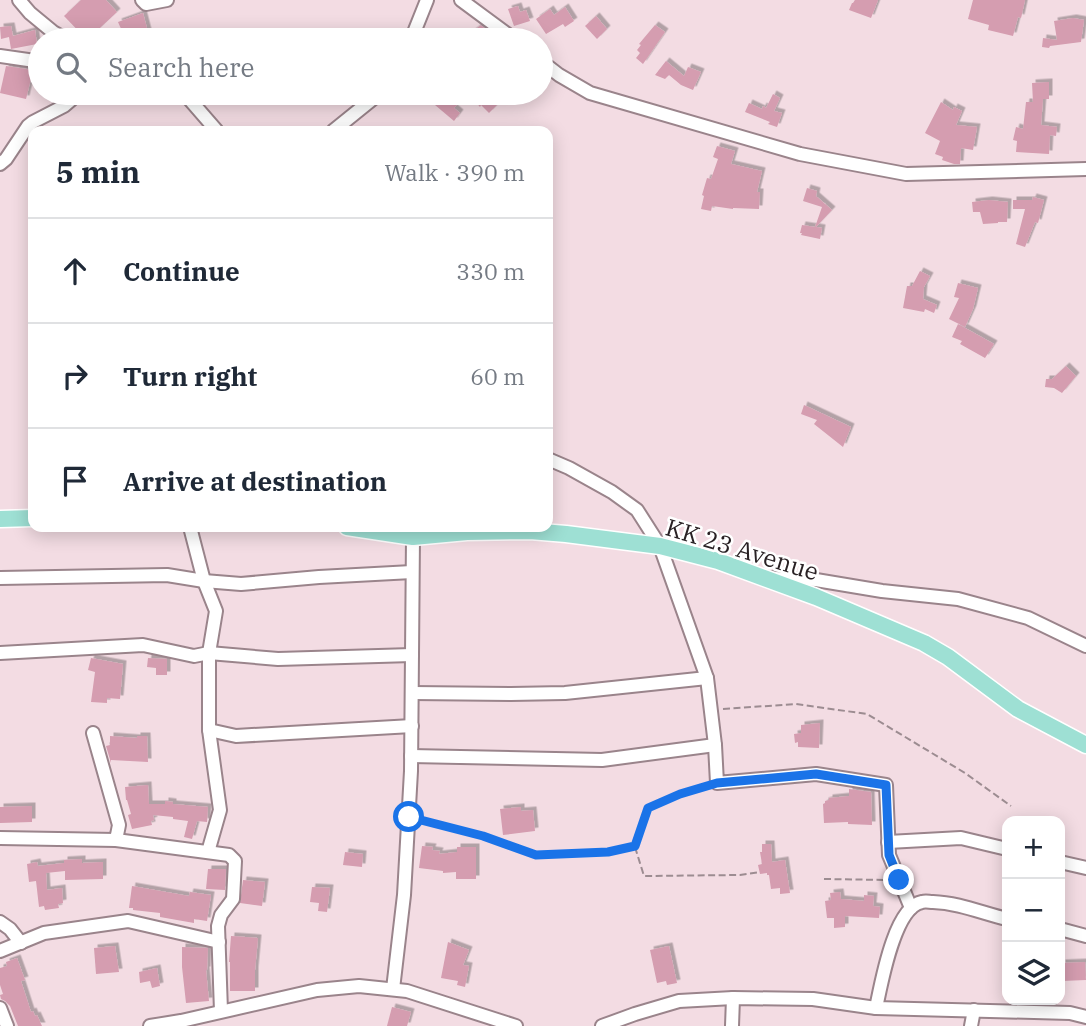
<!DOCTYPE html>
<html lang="en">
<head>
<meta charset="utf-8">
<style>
  body { margin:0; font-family:"IBM Plex Serif",serif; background:#f6f6f7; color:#1f2937 }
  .controls { position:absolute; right:21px; bottom:21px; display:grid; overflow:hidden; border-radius:14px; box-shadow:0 4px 18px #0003 }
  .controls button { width:63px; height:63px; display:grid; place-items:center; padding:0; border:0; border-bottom:2px solid #e0e1e3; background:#fff; color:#1f2937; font:35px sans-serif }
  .stop { position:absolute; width:21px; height:21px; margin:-16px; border:5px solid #1a73e8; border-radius:50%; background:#fff }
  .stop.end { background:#1a73e8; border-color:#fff; box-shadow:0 2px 7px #0008 }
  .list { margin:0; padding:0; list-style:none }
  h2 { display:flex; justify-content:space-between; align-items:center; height:91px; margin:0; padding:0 28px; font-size:30px }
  h2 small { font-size:23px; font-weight:400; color:#747a83 }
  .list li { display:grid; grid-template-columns:46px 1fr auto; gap:21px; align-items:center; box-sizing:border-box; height:105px; padding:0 28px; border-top:2px solid #e0e1e3 }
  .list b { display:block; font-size:26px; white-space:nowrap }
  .list em { font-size:23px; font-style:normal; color:#747a83 }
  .icon { flex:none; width:38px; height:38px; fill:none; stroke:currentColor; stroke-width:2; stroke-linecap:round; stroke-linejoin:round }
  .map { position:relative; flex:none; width:1086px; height:1026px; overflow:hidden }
  .search { position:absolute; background:#fff; box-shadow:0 4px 18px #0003; left:28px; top:28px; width:525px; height:77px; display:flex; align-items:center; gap:18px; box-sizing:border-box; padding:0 24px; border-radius:38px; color:#747a83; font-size:26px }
  .panel { position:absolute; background:#fff; box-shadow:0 4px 18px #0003; left:28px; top:126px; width:525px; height:406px; border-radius:14px }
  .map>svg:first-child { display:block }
</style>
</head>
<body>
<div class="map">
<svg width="1086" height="1026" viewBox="0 0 1086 1026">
  <defs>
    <filter id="shadow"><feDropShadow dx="3.5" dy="-3.5" stdDeviation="0" flood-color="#0004"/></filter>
  </defs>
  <rect width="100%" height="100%" fill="#f3dce3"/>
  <g fill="#d59db0" filter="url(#shadow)">
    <path d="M81 0H106L117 12 87 40 64 16Z"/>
    <path d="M855 0H878L871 18 849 10 852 3H853Z"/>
    <path d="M973 0H1025L1021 18 1018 17 1013 36 988 30 989 25 968 19Z"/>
    <path d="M518 6 520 12 526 10 530 21 514 26 508 9Z"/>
    <path d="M565 7 574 21 565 27 563 24 546 34 536 19 550 9 554 15Z"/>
    <path d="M143 13 150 40H126L118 22Z"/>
    <path d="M596 16 607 29 597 39 585 26Z"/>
    <path d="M1073 18 1084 20 1081 42 1050 46 1049 48 1042 47 1043 38 1057 40 1054 21Z"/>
    <path d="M481 25 498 40H456L472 32Z"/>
    <path d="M655 25 665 32 643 64 636 58 640 53 637 50 641 45 639 44Z"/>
    <path d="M11 26 13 36 35 30 37 44 11 49 9 37 1 39 0 27Z"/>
    <path d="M666 61 684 76 688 67 701 72 693 90 681 85 669 75 665 79 655 75Z"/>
    <path d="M6 66 33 70 26 99 0 93Z"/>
    <path d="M1049 82V99H1043L1041 125 1057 127 1056 136 1050 135 1049 154 1016 152 1017 141 1013 140 1016 127 1023 129 1026 102H1033L1032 83Z"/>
    <path d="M446 93H496L501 97 495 103 497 105 489 113 481 105 480 107 474 100 472 102 465 97 454 108 460 113 454 121 435 105Z"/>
    <path d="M773 94 780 98 774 111 782 113 777 127 768 124 770 122 745 112 749 103 762 109 763 106 766 108Z"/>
    <path d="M941 102 953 110 954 107 962 111 956 125 977 127 973 150 961 148 960 164H954L942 160 943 157 935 154 940 141 925 133Z"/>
    <path d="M717 146 735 151 731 164 762 171 757 192H760L759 209 733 208V209L712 206 711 211 701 209 704 196 702 195 707 178 711 179 718 159 713 157Z"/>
    <path d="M807 188 817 191 816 196 832 210 816 227 822 228 820 239 801 235 802 233H800L802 225 815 227 822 207 803 201Z"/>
    <path d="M1033 197 1044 200 1038 223 1035 222 1025 247 1016 244 1025 209H1013V200H1032Z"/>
    <path d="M989 200 1008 202 1007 222H998V223L983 224 980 212H973L972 202Z"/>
    <path d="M920 271 930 276 924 287 923 299 937 305 934 313 925 309 924 312 903 308 907 286H912Z"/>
    <path d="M958 283 978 288 973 309 965 327 949 319 959 298 954 297Z"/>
    <path d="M958 324 994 344 985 358 960 344 962 341 952 337Z"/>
    <path d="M1066 366 1076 376 1062 393 1054 388 1045 387 1046 379H1052Z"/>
    <path d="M804 405 851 427 843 447 814 424 817 420 801 414Z"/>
    <path d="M91 658 123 664 120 699 107 698V703L91 702 95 672 88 670Z"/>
    <path d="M148 658 167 659V675H156V668L147 667Z"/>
    <path d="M820 723 819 748 798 747V742L795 743 794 734 801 733V725Z"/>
    <path d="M110 736 137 738V736H147L148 762 111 760V763L106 746 110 745Z"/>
    <path d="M148 785 149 804H165V801L173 802V804L208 807 207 822 197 821 192 839 184 837 188 821 173 819V817L153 815 154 820 151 821 152 825 132 829 128 815 131 814 127 800H126L125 787Z"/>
    <path d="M849 789 871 792 872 825 848 824V822L824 823 823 804 825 803V801L829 800V798L849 796Z"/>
    <path d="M32 806V822L0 823V807Z"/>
    <path d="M521 807V811L533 810 535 831 503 835 500 809Z"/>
    <path d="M762 844H771L772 862 785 860 790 893 780 894V888L771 889 769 875H767V873L760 874 758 865 762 864 760 852H762Z"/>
    <path d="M422 846 433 847 432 850 440 851 439 854 457 852V847H476V879H456V872L443 873V871L419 868Z"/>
    <path d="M345 852 363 854 362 867 343 865Z"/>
    <path d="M82 859V863L103 862V879L65 880V871L46 873 47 890 62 888 63 903 58 904 59 908 45 910 44 906 39 907 36 881 29 882 27 864 37 862 38 866 64 863V860Z"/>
    <path d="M208 869H226L225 890 206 889Z"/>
    <path d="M243 880 265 882 262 906 240 903Z"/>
    <path d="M132 886 189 896 190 892 211 895 207 921 194 919V923L160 917V913L133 910V908H129Z"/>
    <path d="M312 887 330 888 327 912 318 911 319 903 310 902Z"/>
    <path d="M840 892 841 899 864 901V895L874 896 873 906 880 907 879 918 845 916V927L834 928V918H827L825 901 831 900 830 893Z"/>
    <path d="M231 936 258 938 255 970V991H230V962H229Z"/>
    <path d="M448 942 469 950 463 965 469 966 465 987 457 985 458 981 441 978Z"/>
    <path d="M115 946 119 972 96 974 94 948Z"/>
    <path d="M669 946 677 983 667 985 666 981 657 983 650 950Z"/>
    <path d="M182 947 208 948 207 970H206L209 1001 186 1003 182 967Z"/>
    <path d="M17 958 25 980 21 981 31 1012 33 1011 35 1016 37 1015 42 1026H18L10 1006 5 1001 1 999 0 995 3 994 0 985V968L7 966 6 962Z"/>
    <path d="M1085 962 1086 980 1062 981V963Z"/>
    <path d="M157 968 160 986 152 988 150 981 140 983 139 972Z"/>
    <path d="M392 1007 411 1012 407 1026H387Z"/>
  </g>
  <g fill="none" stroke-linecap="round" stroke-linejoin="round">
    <defs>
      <g id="minor">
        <path d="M19 0 30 13 53 32 67 40"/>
        <path d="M142 0 146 4 167 0"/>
        <path d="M461 0 515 40"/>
        <path d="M411 40 427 0"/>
        <path d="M0 56 35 61 40 56"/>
        <path d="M541 61 559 75 590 93 800 154 906 174 1086 169"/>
        <path d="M184 93 217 131"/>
        <path d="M333 131 380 93"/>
        <path d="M0 164 6 159 28 126 33 122 64 106 78 94 89 96 102 95V93"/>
        <path d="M548 459 569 468 612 492 637 510 660 546 707 678 715 745 717 783 816 774 886 785 889 855 911 908"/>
        <path d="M190 527 204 581 216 611 209 653V730L220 810 208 852"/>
        <path d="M0 578 167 575 204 581 241 584 319 577 412 572"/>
        <path d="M773 578 816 580 882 591 958 599 1028 618 1086 646"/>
        <path d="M0 653 143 645 194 656 209 653 278 659 412 655"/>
        <path d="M412 693 511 694 565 693 707 678"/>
        <path d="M209 730 236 736 412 726"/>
        <path d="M411 756 602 760 715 745"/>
        <path d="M0 838 116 840 119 825 93 733"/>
        <path d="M116 840 229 855 235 861 233 899 221 915 218 926 221 1011"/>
        <path d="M888 842 961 838 1007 849"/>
        <path d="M1060 862 1086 868"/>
        <path d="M0 922 10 929 21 943"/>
        <path d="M1060 929 1086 936"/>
        <path d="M0 951 44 933 128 921 219 942"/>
        <path d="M393 989 404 895 411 771 413 537"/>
        <path d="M0 1008 7 1026"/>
        <path d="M876 1008C881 985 894 907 922 902 926 901 929 902 933 902 959 903 982 913 1007 919"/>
        <path d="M150 1026 181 1021 317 990 359 986 407 991 516 1026"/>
        <path d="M602 1026 635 1014 679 1001 733 998 813 999 876 1008 1070 1013 1086 1017"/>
        <path d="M732 1026 733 998"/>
        <path d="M971 1026 974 1010"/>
      </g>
      <g id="major">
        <path d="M0 519 33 518"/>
        <path d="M347 527 413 537 467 532 530 531 566 534 660 546 718 561 816 597 924 643 948 657 1018 709 1086 745"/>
      </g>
    </defs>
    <use href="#minor" stroke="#9a848b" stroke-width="16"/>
    <use href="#major" stroke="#fff" stroke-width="19"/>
    <g stroke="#9c8c91" stroke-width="2" stroke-dasharray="7 3.5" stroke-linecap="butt">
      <path d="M723 709 796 704 867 714 965 773 1011 806"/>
      <path d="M420 819 483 836 536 855 609 852 635 846 648 808 680 794 706 786"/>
      <path d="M635 847 644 876 740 875 760 872"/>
      <path d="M824 879 887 880"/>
    </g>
    <use href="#minor" stroke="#fff" stroke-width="12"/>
    <use href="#major" stroke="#9ee0d4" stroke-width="16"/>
  </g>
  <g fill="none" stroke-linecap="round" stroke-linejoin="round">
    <path stroke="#1a73e8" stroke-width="9" d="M409 817 483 836 536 855 608 852 635 846 648 808 680 794 717 783 816 774 886 785 889 855 899 880"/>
  </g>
  <g text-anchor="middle" stroke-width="5" stroke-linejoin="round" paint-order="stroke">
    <g font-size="24" fill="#292124" stroke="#fff">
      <text transform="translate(742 550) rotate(17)" y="8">KK 23 Avenue</text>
    </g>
  </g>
</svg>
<div class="controls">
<button>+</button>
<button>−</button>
<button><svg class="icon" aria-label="layers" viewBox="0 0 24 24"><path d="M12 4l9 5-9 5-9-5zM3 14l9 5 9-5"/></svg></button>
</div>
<div class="stop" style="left:409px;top:817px"></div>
<div class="stop end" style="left:899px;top:880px"></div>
<div class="search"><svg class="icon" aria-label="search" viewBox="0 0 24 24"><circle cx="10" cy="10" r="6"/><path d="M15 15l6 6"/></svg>Search here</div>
<section class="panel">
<h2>5 min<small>Walk · 390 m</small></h2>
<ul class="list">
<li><svg class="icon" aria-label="ahead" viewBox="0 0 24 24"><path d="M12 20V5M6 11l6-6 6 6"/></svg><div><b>Continue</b></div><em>330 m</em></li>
<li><svg class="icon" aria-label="right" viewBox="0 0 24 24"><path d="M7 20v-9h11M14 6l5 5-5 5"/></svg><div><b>Turn right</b></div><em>60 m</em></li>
<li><svg class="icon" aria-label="arrive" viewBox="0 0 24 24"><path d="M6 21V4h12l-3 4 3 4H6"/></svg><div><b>Arrive at destination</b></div></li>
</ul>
</section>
</div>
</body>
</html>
